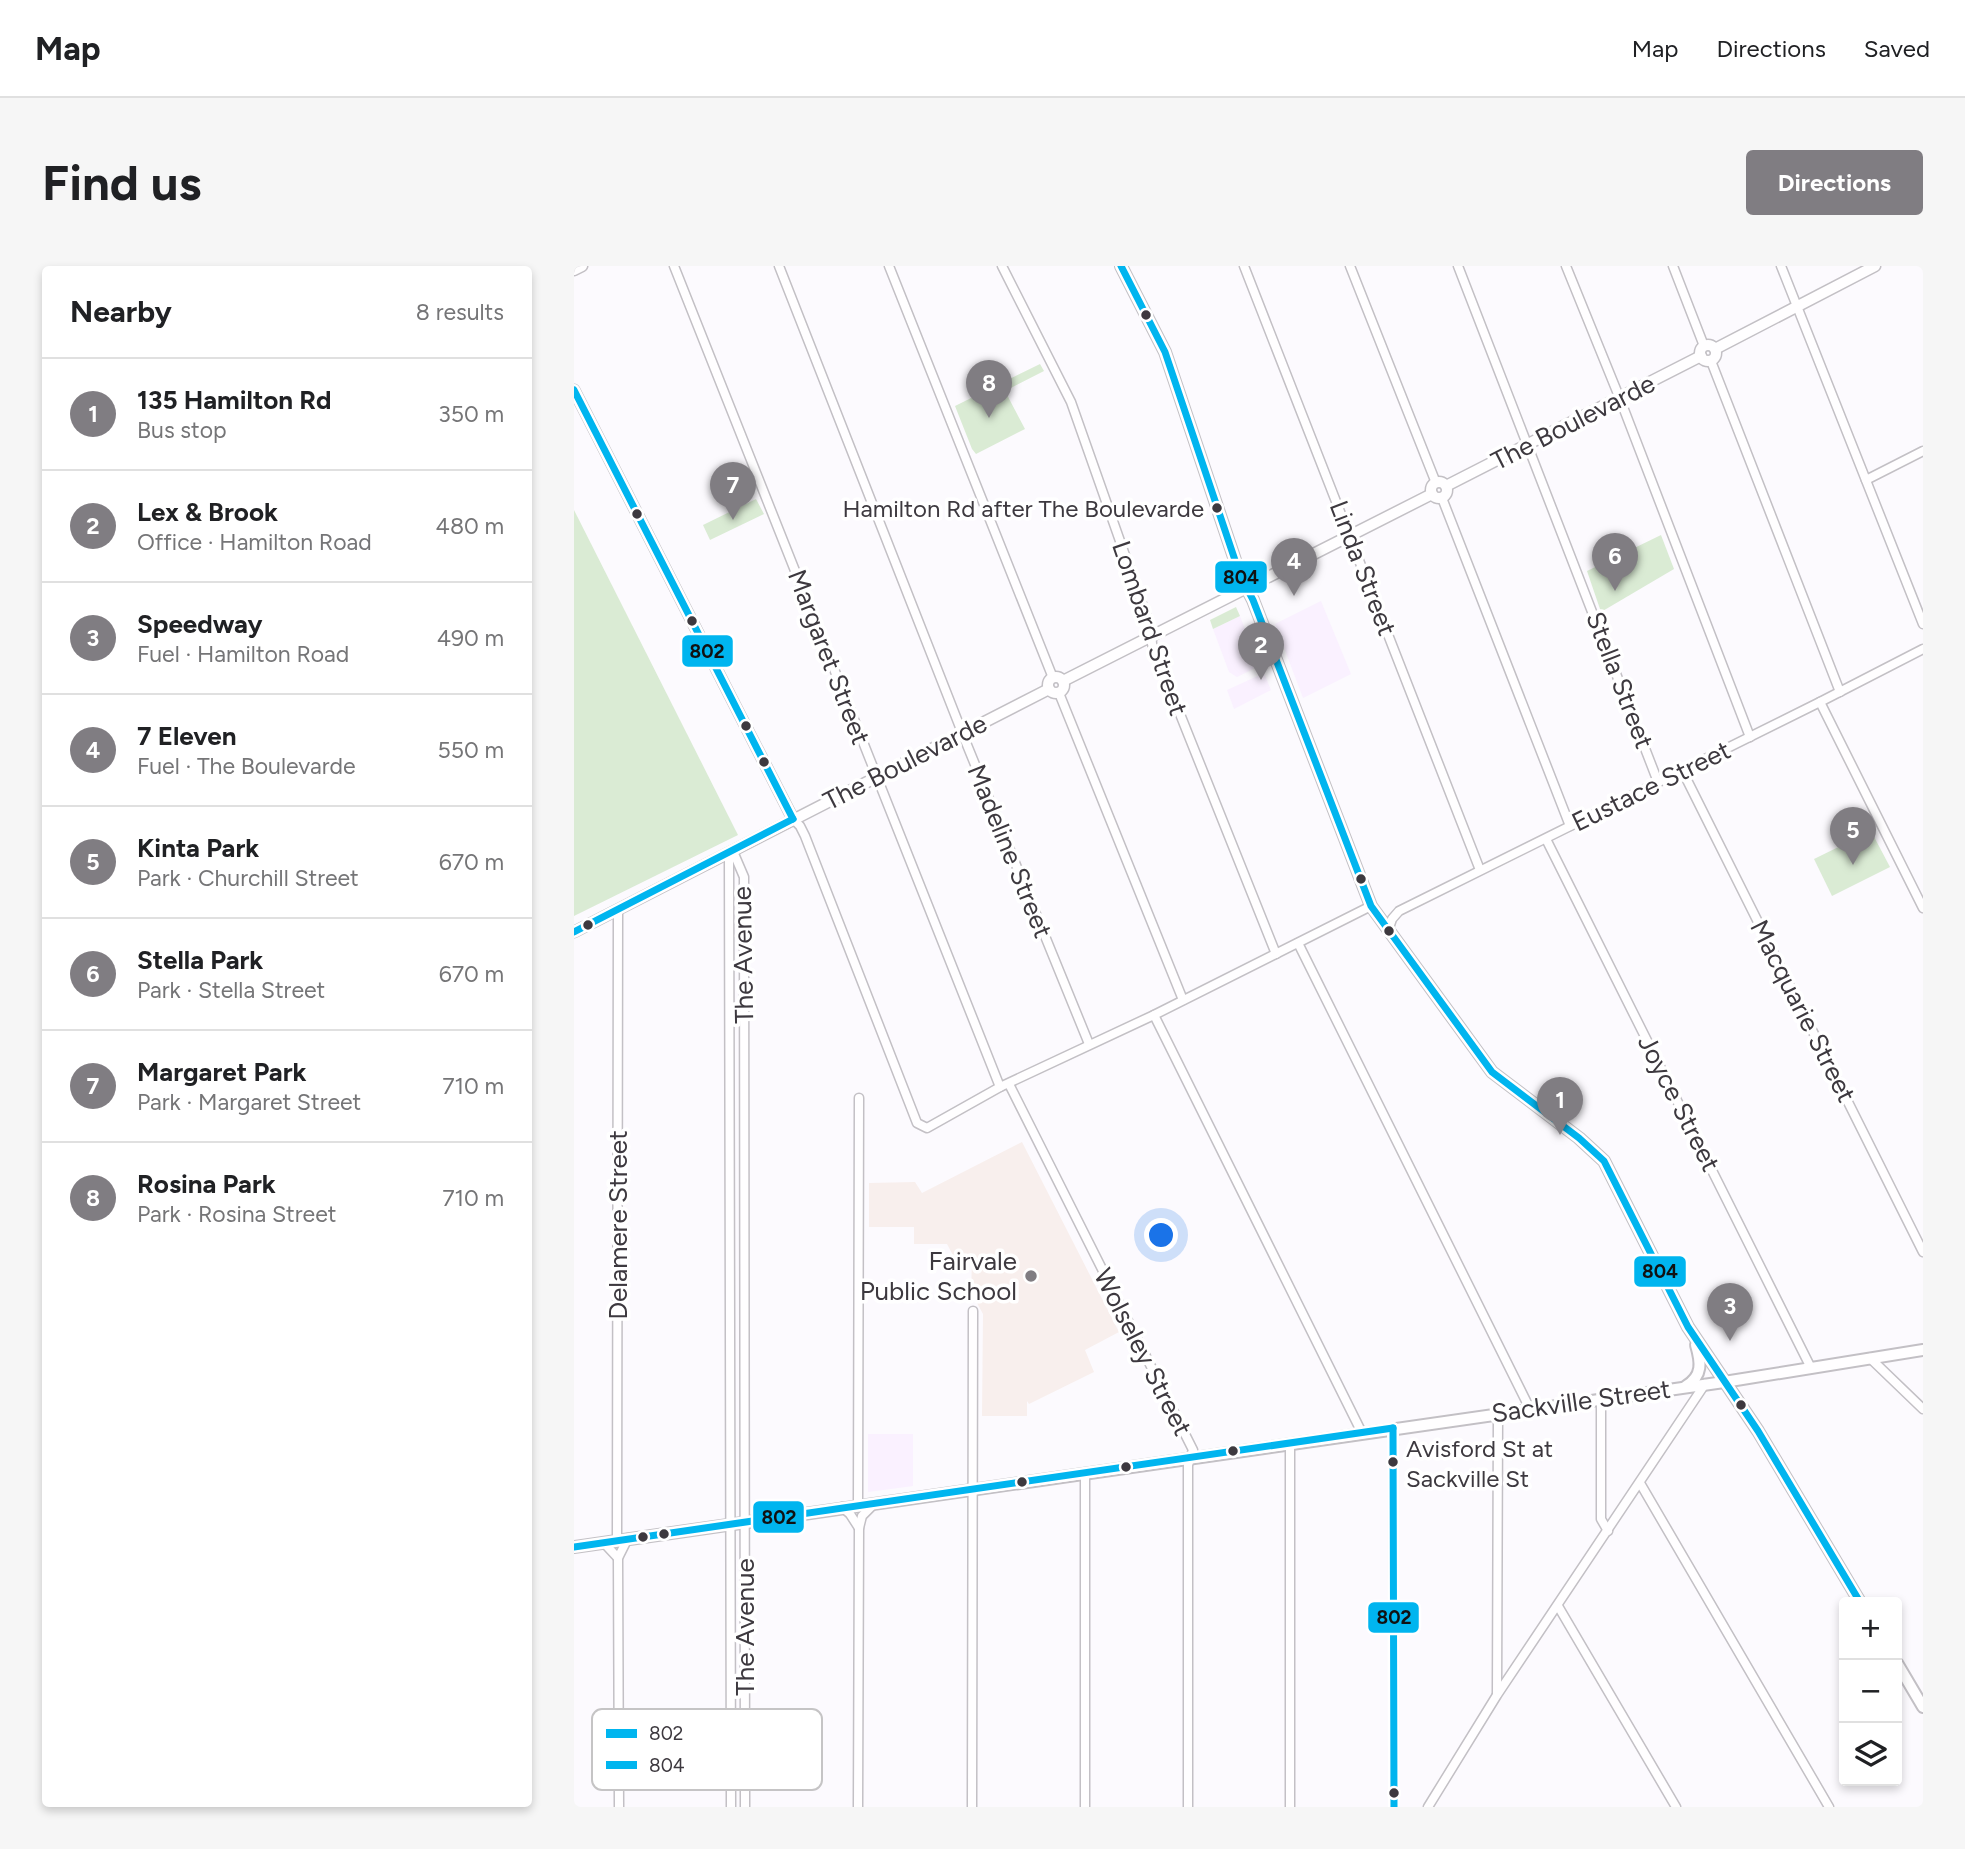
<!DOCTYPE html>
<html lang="en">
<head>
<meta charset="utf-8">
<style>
  body { margin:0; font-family:Figtree,sans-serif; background:#f6f6f6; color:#202124 }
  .controls { position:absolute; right:21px; bottom:21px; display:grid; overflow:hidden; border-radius:7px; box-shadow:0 4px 10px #0003 }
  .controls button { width:63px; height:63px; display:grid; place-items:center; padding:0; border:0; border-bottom:2px solid #e0e0e0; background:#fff; color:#202124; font:35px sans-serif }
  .you { position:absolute; left:588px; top:970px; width:24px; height:24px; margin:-18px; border:5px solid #fff; border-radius:50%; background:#1a73e8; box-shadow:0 0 0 10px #1a73e833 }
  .badge { display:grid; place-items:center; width:46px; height:46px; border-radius:50%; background:#807d82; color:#fff; font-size:23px; font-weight:700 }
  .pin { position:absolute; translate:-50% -58px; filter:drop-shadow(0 2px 4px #0008) }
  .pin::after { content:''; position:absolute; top:37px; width:24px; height:21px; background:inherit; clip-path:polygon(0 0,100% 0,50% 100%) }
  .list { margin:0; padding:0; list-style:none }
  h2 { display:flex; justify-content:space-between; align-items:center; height:91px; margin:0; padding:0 28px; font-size:30px }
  h2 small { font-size:23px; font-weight:400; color:#757577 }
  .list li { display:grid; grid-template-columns:46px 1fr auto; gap:21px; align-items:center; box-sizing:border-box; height:112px; padding:0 28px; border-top:2px solid #e0e0e0 }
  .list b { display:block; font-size:26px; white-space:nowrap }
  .list p { margin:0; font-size:23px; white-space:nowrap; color:#757577 }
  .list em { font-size:23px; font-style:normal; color:#757577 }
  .icon { flex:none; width:38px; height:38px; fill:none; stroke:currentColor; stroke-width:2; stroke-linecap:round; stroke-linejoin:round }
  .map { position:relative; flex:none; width:1349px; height:1541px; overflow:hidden; border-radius:7px }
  header { display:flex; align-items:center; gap:42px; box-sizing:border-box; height:98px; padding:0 35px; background:#fff; border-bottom:2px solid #e0e0e0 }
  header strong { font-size:33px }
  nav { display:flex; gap:38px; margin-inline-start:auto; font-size:24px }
  .intro { display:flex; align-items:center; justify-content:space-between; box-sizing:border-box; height:168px; padding:0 42px }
  h1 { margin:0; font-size:49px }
  .button { padding:18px 32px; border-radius:7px; background:#807d82; color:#fff; font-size:24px; font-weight:700 }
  main { display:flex; gap:42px; padding:0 42px }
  aside { flex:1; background:#fff; border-radius:7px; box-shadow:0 4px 10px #0003 }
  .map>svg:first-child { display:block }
</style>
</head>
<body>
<header>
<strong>Map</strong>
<nav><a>Map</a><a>Directions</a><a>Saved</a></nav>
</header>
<div class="intro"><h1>Find us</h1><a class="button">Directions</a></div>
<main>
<aside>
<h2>Nearby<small>8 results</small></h2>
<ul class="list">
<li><span class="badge">1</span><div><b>135 Hamilton Rd</b><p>Bus stop</p></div><em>350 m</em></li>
<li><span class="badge">2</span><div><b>Lex &amp; Brook</b><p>Office · Hamilton Road</p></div><em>480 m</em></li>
<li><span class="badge">3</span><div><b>Speedway</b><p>Fuel · Hamilton Road</p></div><em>490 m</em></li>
<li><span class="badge">4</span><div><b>7 Eleven</b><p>Fuel · The Boulevarde</p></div><em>550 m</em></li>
<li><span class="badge">5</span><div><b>Kinta Park</b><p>Park · Churchill Street</p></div><em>670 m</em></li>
<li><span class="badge">6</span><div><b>Stella Park</b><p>Park · Stella Street</p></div><em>670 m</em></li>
<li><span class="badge">7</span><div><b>Margaret Park</b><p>Park · Margaret Street</p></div><em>710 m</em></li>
<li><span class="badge">8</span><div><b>Rosina Park</b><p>Park · Rosina Street</p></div><em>710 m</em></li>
</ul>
</aside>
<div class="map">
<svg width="1349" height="1541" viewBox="0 0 1349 1541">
  <rect width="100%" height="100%" fill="#fcfafe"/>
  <g fill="#faf1ff">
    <path d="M747 335 777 408 729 432 701 358Z"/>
    <path d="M666 350 685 400 663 411 655 406 639 363Z"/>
    <path d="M690 407 697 424 660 443 653 424Z"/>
    <path d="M294 1168H339V1220L294 1226Z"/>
  </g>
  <path fill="#f8efed" d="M448 876 545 1066 511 1084 520 1106 455 1138 453 1135V1150H408L409 1048 397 1026 398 995H382L373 978H340V961H295V917L341 916 348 927Z"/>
  <g fill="#daebd4">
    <path d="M466 98 470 105 431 125 451 163 402 188 398 183 381 140Z"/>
    <path d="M182 233 190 248 136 274 129 259Z"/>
    <path d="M0 244 164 569 0 650Z"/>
    <path d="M1087 269 1100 303 1027 346 1013 305Z"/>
    <path d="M662 341 666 350 639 363 636 354Z"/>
    <path d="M1297 565 1316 601 1258 630 1240 593Z"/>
  </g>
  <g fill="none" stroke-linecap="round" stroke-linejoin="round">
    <defs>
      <g id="minor">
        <path d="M100 0 426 821"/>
        <path d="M205 0 391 474 515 778"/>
        <path d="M315 0 479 412"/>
        <path d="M428 0 497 136 577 363 578 378 702 688"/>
        <path d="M670 0 906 604"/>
        <path d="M776 0 862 217"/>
        <path d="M884 0 1084 516"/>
        <path d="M992 0 1046 133 1176 471"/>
        <path d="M1099 0 1130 80"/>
        <path d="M1207 0 1349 358"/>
        <path d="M1137 95 1266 426"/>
        <path d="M1292 214 1349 185"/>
        <path d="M868 232 996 560"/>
        <path d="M485 427 609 734"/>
        <path d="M1246 436 1349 642"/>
        <path d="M1108 504 1349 986"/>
        <path d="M219 553 226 560 231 570 343 857 353 862 426 821 580 749 797 640"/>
        <path d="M972 573 1237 1102"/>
        <path d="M155 586 161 590 170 611 171 1541"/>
        <path d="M155 586 157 1541"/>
        <path d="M814 665 818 653 825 645 1246 436 1349 383"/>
        <path d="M724 677 956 1143"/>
        <path d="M580 749 788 1167"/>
        <path d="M435 818 619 1184 614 1199V1541"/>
        <path d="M1296 1092 1349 1143"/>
        <path d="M1027 1133V1253L1034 1265"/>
        <path d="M819 1162 820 1541"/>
        <path d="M716 1177V1541"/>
        <path d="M1066 1217 1255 1541"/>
        <path d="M284 1239 285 832"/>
        <path d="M268 1241 276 1248 285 1262"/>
        <path d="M43 1274 44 644"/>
        <path d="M30 1277 44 1292"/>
        <path d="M984 1340 1102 1541"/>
        <path d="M923 1428 924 1148"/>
        <path d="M45 1541 44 1292 54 1272"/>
        <path d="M284 1541 285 1262 288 1250 300 1238"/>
        <path d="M398 1541 399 1045"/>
        <path d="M511 1541V1207"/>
        <path d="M854 1541 923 1429 1131 1118"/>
      </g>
      <g id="tertiary">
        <path d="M0 4 8 0"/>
        <circle cx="1134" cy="87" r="8"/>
        <path d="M1141 83 1301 0"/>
        <path d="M0 124 219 553"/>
        <circle cx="865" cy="224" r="8"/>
        <path d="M872 220 1127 90"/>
        <circle cx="482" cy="419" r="8"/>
        <path d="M489 415 858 228"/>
        <path d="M0 666 475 423"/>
      </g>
      <g id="secondary">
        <path d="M547 0 591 86 666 309 679 334 797 640 918 806 1005 872 1030 895 1114 1061 1184 1165 1286 1336"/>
        <path d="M1112 1120C1129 1110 1127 1096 1122 1079"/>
        <path d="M0 1281 1150 1116 1349 1084"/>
        <path d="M1323 1397 1349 1441"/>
      </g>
    </defs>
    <use href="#minor" stroke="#c3c0c5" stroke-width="11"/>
    <use href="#tertiary" stroke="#c3c0c5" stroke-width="13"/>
    <use href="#secondary" stroke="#c3c0c5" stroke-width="14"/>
    <use href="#minor" stroke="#fffeff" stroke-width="8"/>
    <use href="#tertiary" stroke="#fffeff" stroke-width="10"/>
    <use href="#secondary" stroke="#fffeff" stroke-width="10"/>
    <defs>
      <g id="bus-1">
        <path d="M0 124 219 553"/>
        <path d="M0 666 219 553"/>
        <path d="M819 1162 820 1541"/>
        <path d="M0 1281 819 1162"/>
      </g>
      <path id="bus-2" d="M547 0 591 86 666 309 679 334 797 640 918 806 1005 872 1030 895 1114 1061 1184 1165 1286 1336"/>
    </defs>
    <use href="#bus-1" stroke="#fff" stroke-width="12"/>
    <use href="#bus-2" stroke="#fff" stroke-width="12"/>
    <use href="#bus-1" stroke="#00b5ef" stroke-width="7"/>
    <use href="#bus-2" stroke="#00b5ef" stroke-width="7"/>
  </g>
  <g fill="#3d393f" stroke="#fff" stroke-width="2.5">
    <circle cx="572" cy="49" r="6"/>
    <circle cx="643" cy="242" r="6"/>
    <circle cx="63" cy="248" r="6"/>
    <circle cx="118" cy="355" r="6"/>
    <circle cx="172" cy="460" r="6"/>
    <circle cx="190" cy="496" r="6"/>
    <circle cx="787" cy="613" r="6"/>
    <circle cx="14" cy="659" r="6"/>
    <circle cx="815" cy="665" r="6"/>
    <circle cx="1167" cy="1139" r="6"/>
    <circle cx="659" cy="1185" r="6"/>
    <circle cx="819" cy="1196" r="6"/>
    <circle cx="552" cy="1201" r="6"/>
    <circle cx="448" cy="1216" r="6"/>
    <circle cx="90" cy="1268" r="6"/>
    <circle cx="69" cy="1271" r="6"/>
    <circle cx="820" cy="1527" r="6"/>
  </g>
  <circle fill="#807d82" stroke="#fff" stroke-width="2.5" cx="457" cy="1010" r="7"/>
  <g text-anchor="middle" stroke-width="7" stroke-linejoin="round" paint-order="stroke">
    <g font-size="24" fill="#3d393f" stroke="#fff" text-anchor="end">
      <text x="630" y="251">Hamilton Rd after The Boulevarde</text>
      <text x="832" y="1191" text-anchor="start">Avisford St at<tspan x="832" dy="30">Sackville St</tspan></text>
    </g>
    <g font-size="26" fill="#3d393f" stroke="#fff">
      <text transform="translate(999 156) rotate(-27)" y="9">The Boulevarde</text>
      <text transform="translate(789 302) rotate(69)" y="9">Linda Street</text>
      <text transform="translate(576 362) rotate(71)" y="9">Lombard Street</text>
      <text transform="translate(255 391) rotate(69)" y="9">Margaret Street</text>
      <text transform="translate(1046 414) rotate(69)" y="9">Stella Street</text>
      <text transform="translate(331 496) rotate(-27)" y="9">The Boulevarde</text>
      <text transform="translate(1077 520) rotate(-26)" y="9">Eustace Street</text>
      <text transform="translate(436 585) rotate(68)" y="9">Madeline Street</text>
      <text transform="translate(169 689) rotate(-91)" y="9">The Avenue</text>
      <text transform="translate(1229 745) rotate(63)" y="9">Macquarie Street</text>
      <text transform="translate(1105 837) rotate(63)" y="9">Joyce Street</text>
      <text transform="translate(44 959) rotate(-90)" y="9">Delamere Street</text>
      <text transform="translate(569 1086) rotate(63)" y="9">Wolseley Street</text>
      <text transform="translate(1007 1135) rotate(-8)" y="9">Sackville Street</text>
      <text transform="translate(171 1361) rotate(-90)" y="9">The Avenue</text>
    </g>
    <g font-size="26" fill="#3d393f" stroke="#fff" text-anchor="end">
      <text x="443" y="1004">Fairvale<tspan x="443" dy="30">Public School</tspan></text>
    </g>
  </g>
  <rect x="18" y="1443" width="230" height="81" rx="10" fill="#fff" stroke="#c5c4c5" stroke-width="2"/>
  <rect x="32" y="1463" width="31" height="9" fill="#00b5ef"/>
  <rect x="32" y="1495" width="31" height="8" fill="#00b5ef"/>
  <g font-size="19" fill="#3d393f">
    <text x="75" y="1474">802</text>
    <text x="75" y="1506">804</text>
  </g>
  <g stroke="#fff" stroke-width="2.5">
    <rect x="640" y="294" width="54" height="34" rx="7" fill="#00b5ef"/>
    <rect x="107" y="368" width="53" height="34" rx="7" fill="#00b5ef"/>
    <rect x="1059" y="989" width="54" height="33" rx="7" fill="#00b5ef"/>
    <rect x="178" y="1234" width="53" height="34" rx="7" fill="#00b5ef"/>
    <rect x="793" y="1335" width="53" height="33" rx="7" fill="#00b5ef"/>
  </g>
  <g font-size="19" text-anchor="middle" font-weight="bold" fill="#111">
    <text x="667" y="318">804</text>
    <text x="133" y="392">802</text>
    <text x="1086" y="1012">804</text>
    <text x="205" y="1258">802</text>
    <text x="820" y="1358">802</text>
  </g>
</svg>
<div class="controls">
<button>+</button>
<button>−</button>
<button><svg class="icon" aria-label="layers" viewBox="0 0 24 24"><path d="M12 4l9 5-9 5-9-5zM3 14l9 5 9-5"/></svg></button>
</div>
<div class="you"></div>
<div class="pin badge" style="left:986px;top:869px">1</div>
<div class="pin badge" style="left:687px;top:414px">2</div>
<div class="pin badge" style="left:1156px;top:1075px">3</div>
<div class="pin badge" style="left:720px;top:330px">4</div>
<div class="pin badge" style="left:1279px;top:599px">5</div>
<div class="pin badge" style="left:1041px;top:325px">6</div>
<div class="pin badge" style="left:159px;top:254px">7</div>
<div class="pin badge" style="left:415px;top:152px">8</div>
</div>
</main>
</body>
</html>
